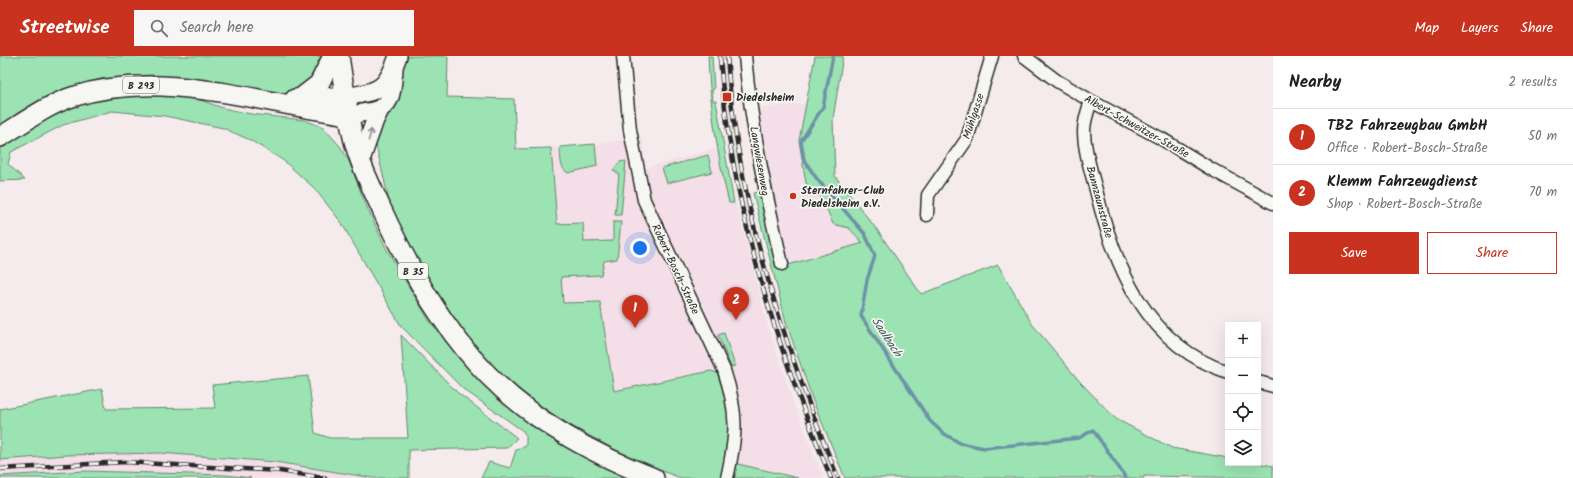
<!DOCTYPE html>
<html lang="en">
<head>
<meta charset="utf-8">
<style>
  body { margin:0; font-family:Kalam,sans-serif; background:#f6f6f6; color:#202124 }
  .controls { position:absolute; right:12px; bottom:12px; display:grid; overflow:hidden; border-radius:0px; box-shadow:0 4px 16px #0002 }
  .controls button { width:36px; height:36px; display:grid; place-items:center; padding:0; border:0; border-bottom:1px solid #e0e0e0; background:#fff; color:#202124; font:20px sans-serif }
  .you { position:absolute; left:640px; top:192px; width:14px; height:14px; margin:-10px; border:3px solid #fff; border-radius:50%; background:#1a73e8; box-shadow:0 0 0 6px #1a73e833 }
  .badge { display:grid; place-items:center; width:26px; height:26px; border-radius:50%; background:#c8321e; color:#fff; font-size:13px; font-weight:700 }
  .pin { position:absolute; translate:-50% -33px; filter:drop-shadow(0 1px 2px #0008) }
  .pin::after { content:''; position:absolute; top:21px; width:14px; height:12px; background:inherit; clip-path:polygon(0 0,100% 0,50% 100%) }
  .list { margin:0; padding:0; list-style:none }
  h2 { display:flex; justify-content:space-between; align-items:center; height:52px; margin:0; padding:0 16px; font-size:17px }
  h2 small { font-size:13px; font-weight:400; color:#757577 }
  .list li { display:grid; grid-template-columns:26px 1fr auto; gap:12px; align-items:center; box-sizing:border-box; height:56px; padding:0 16px; border-top:1px solid #e0e0e0 }
  .list b { display:block; font-size:15px; white-space:nowrap }
  .list p { margin:0; font-size:13px; white-space:nowrap; color:#757577 }
  .list em { font-size:13px; font-style:normal; color:#757577 }
  .actions { display:flex; gap:8px; padding:12px 16px }
  .actions a { flex:1; padding:9px 0; border:1px solid #c8321e; border-radius:0px; text-align:center; font-size:14px; color:#c8321e }
  .actions .main { background:#c8321e; color:#fff }
  .icon { flex:none; width:22px; height:22px; fill:none; stroke:currentColor; stroke-width:2; stroke-linecap:round; stroke-linejoin:round }
  .map { position:relative; flex:none; width:1273px; height:422px; overflow:hidden }
  header { display:flex; align-items:center; gap:24px; box-sizing:border-box; height:56px; padding:0 20px; background:#c8321e; color:#fff }
  header strong { font-size:19px }
  nav { display:flex; gap:22px; margin-inline-start:auto; font-size:14px }
  .search { width:280px; height:36px; background:#f6f6f6; display:flex; align-items:center; gap:10px; box-sizing:border-box; padding:0 14px; border-radius:0px; color:#757577; font-size:15px }
  main { display:flex }
  aside { flex:1; background:#fff }
  .map>svg:first-child { display:block }
</style>
</head>
<body>
<header>
<strong>Streetwise</strong>
<div class="search"><svg class="icon" aria-label="search" viewBox="0 0 24 24"><circle cx="10" cy="10" r="6"/><path d="M15 15l6 6"/></svg>Search here</div>
<nav><a>Map</a><a>Layers</a><a>Share</a></nav>
</header>
<main>
<div class="map">
<svg width="1273" height="422" viewBox="0 0 1273 422">
  <rect width="100%" height="100%" fill="#f5ebed"/>
  <filter id="ink" filterUnits="userSpaceOnUse"><feTurbulence type="fractalNoise" baseFrequency=".025" numOctaves="2"/><feDisplacementMap in="SourceGraphic" scale="8" xChannelSelector="R" yChannelSelector="G"/><feConvolveMatrix kernelMatrix="1 2 1 2 8 2 1 2 1" color-interpolation-filters="sRGB"/></filter>
  <g filter="url(#ink)">
    <g fill="#f4dee8">
      <path d="M807 47 799 85 806 127 824 146 833 168 849 172 863 187 785 210 755 53Z"/>
      <path d="M642 81 646 112 717 92 729 147H736L768 271 795 351 824 422H798L725 405 710 315 614 335 600 246 563 247 551 92 583 90Z"/>
      <path d="M160 397 275 406 373 422H251L225 419 85 415 0 420V404L67 399Z"/>
    </g>
    <g fill="#9be3b2" stroke="#63876e">
      <path d="M0 0H321V6L314 26 287 39 124 25 0 74Z"/>
      <path d="M405 0H448L447 41 514 43 516 93 551 92 557 168 583 167 584 186 613 185V166H621L617 203 604 205 601 219 561 221 563 247 600 246 614 335 711 315 717 317C728 348 733 373 725 405L798 422H681L637 406 570 369 524 339 493 311 448 258 425 225 391 153 375 85 376 76 401 18Z"/>
      <path d="M708 0H712L714 33 712 34 713 45H716L734 147H729C717 99 710 50 708 0Z"/>
      <path d="M815 0H843L833 63 835 120 878 175 921 238 998 209 1032 268 1081 327 1116 363 1172 392 1228 402V407H1258L1273 410V422L1144 420V422H845L813 345 786 266 753 137 768 133 785 210 863 187 849 172 833 168 824 146 806 127 799 85Z"/>
      <path d="M180 37 223 52 251 58 304 64 323 71 340 90 349 105 365 147 386 192 430 266 507 348 634 422H481L489 406 510 412 516 394 526 390V380L523 375 463 333 401 270 341 166 314 132 284 105 250 84 223 72 165 60 112 55 63 69 11 96 8 108 25 124 0 125V90C32 70 63 50 100 42 125 36 154 38 180 37Z"/>
      <path d="M595 88 597 110 568 117C559 112 561 101 560 91Z"/>
      <path d="M708 99 712 116 667 127 662 112Z"/>
      <path d="M626 105 621 159H615L619 118 613 114 620 106Z"/>
      <path d="M724 277 735 310 731 311 718 279Z"/>
      <path d="M401 279 458 337 517 382 507 392 409 394V422H373L275 406 160 397 67 399 0 404V353L102 333 106 353 215 352 212 329 308 320 315 377 330 382H408Z"/>
      <path d="M85 415 225 419 251 422H0V420Z"/>
    </g>
    <g fill="none" stroke-linecap="round" stroke-linejoin="round">
      <path stroke="#6d92a7" stroke-width="3.5" d="M833 0 823 51 801 85 804 104 817 123 865 178 875 200 867 224 861 260 930 365 943 377 960 387 984 392 1079 382 1093 374 1126 422"/>
      <defs>
        <g id="street">
          <path d="M623 0 630 74 644 144 724 314C738 357 737 379 727 422"/>
          <path d="M745 0C751 71 766 139 782 208"/>
          <path d="M1024 0 1057 25 1091 45 1162 83 1211 113 1273 147"/>
          <path d="M1091 45C1088 54 1084 65 1084 75 1084 94 1091 115 1096 134 1114 210 1147 290 1228 316"/>
          <path d="M927 159 928 139 967 83 992 0"/>
          <path d="M1258 326 1273 330"/>
        </g>
        <g id="secondary">
          <path d="M345 41C380 35 386 34 398 0"/>
          <path d="M349 59C388 53 391 54 394 13"/>
          <path d="M361 104 375 64 380 54"/>
        </g>
        <g id="primary">
          <path d="M339 0C343 27 347 54 353 81 359 106 371 130 382 154 409 213 442 272 488 319 533 365 595 399 654 422"/>
          <path d="M301 42 319 28 333 0"/>
          <path d="M295 43 345 41"/>
          <path d="M0 81C23 67 47 49 72 41 163 12 258 47 349 59"/>
        </g>
      </defs>
      <use href="#street" stroke="#2b2b2b" stroke-width="15"/>
      <use href="#secondary" stroke="#2b2b2b" stroke-width="20"/>
      <use href="#primary" stroke="#2b2b2b" stroke-width="22"/>
      <use href="#street" stroke="#f6f6f2" stroke-width="12"/>
      <use href="#secondary" stroke="#f6f6f2" stroke-width="17"/>
      <use href="#primary" stroke="#f6f6f2" stroke-width="19"/>
      <defs>
        <g id="rail">
          <path d="M720 0C730 147 775 287 831 422"/>
          <path d="M727 0C737 146 783 287 838 422"/>
          <path d="M0 413 125 406 280 415 325 422"/>
        </g>
      </defs>
      <use href="#rail" stroke="#2b2b2b" stroke-width="4.5"/>
      <use href="#rail" stroke="#f6f6f2" stroke-width="3" stroke-dasharray="9" stroke-linecap="butt"/>
    </g>
    <defs><path id="oneway-shaft" d="M-6 0H5M1.5-3L5.5 0L1.5 3" fill="none" stroke-width="1.6" stroke-linecap="round" stroke-linejoin="round"/></defs>
    <use stroke="#90908e" href="#oneway-shaft" transform="translate(370 79) rotate(-75)"/>
  </g>
  <g fill="#c8321e" stroke="#f6f6f2" stroke-width="1.5">
    <rect x="722" y="36" width="10" height="10" rx="2"/>
    <circle cx="793" cy="140" r="4"/>
  </g>
  <g text-anchor="middle" stroke-width="3.5" stroke-linejoin="round" paint-order="stroke">
    <g fill="#f6f6f2" stroke="#686867" stroke-width="1">
      <rect x="123" y="21" width="36" height="16" rx="3"/>
      <rect x="398" y="207" width="30" height="16" rx="3"/>
    </g>
    <g font-size="10" font-weight="bold" fill="#2b2b2b">
      <text x="141" y="33">B 293</text>
      <text x="413" y="219">B 35</text>
    </g>
    <g font-size="11" font-weight="bold" fill="#2b2b2b" stroke="#f6f6f2" text-anchor="start">
      <text x="736" y="45">Diedelsheim</text>
      <text x="801" y="138">Sternfahrer-Club<tspan x="801" dy="13">Diedelsheim e.V.</tspan></text>
    </g>
    <g font-size="11" fill="#2b2b2b" stroke="#f6f6f2">
      <text transform="translate(973 60) rotate(-72)" y="4">Mühlgasse</text>
      <text transform="translate(1137 70) rotate(29)" y="4">Albert-Schweitzer-Straße</text>
      <text transform="translate(760 105) rotate(80)" y="4">Langwiesenweg</text>
      <text transform="translate(1100 146) rotate(75)" y="4">Bannzaunstraße</text>
      <text transform="translate(676 213) rotate(65)" y="4">Robert-Bosch-Straße</text>
    </g>
    <g font-size="12" font-style="italic" fill="#46565f" stroke="#f6f6f2">
      <text transform="translate(887 281) rotate(57)" y="4">Saalbach</text>
    </g>
  </g>
</svg>
<div class="controls">
<button>+</button>
<button>−</button>
<button><svg class="icon" aria-label="locate" viewBox="0 0 24 24"><circle cx="12" cy="12" r="6"/><path d="M12 2v4M12 18v4M2 12h4M18 12h4"/></svg></button>
<button><svg class="icon" aria-label="layers" viewBox="0 0 24 24"><path d="M12 4l9 5-9 5-9-5zM3 14l9 5 9-5"/></svg></button>
</div>
<div class="you"></div>
<div class="pin badge" style="left:635px;top:272px">1</div>
<div class="pin badge" style="left:736px;top:264px">2</div>
</div>
<aside>
<h2>Nearby<small>2 results</small></h2>
<ul class="list">
<li><span class="badge">1</span><div><b>TBZ Fahrzeugbau GmbH</b><p>Office · Robert-Bosch-Straße</p></div><em>50 m</em></li>
<li><span class="badge">2</span><div><b>Klemm Fahrzeugdienst</b><p>Shop · Robert-Bosch-Straße</p></div><em>70 m</em></li>
</ul>
<div class="actions"><a class="main">Save</a><a>Share</a></div>
</aside>
</main>
</body>
</html>
